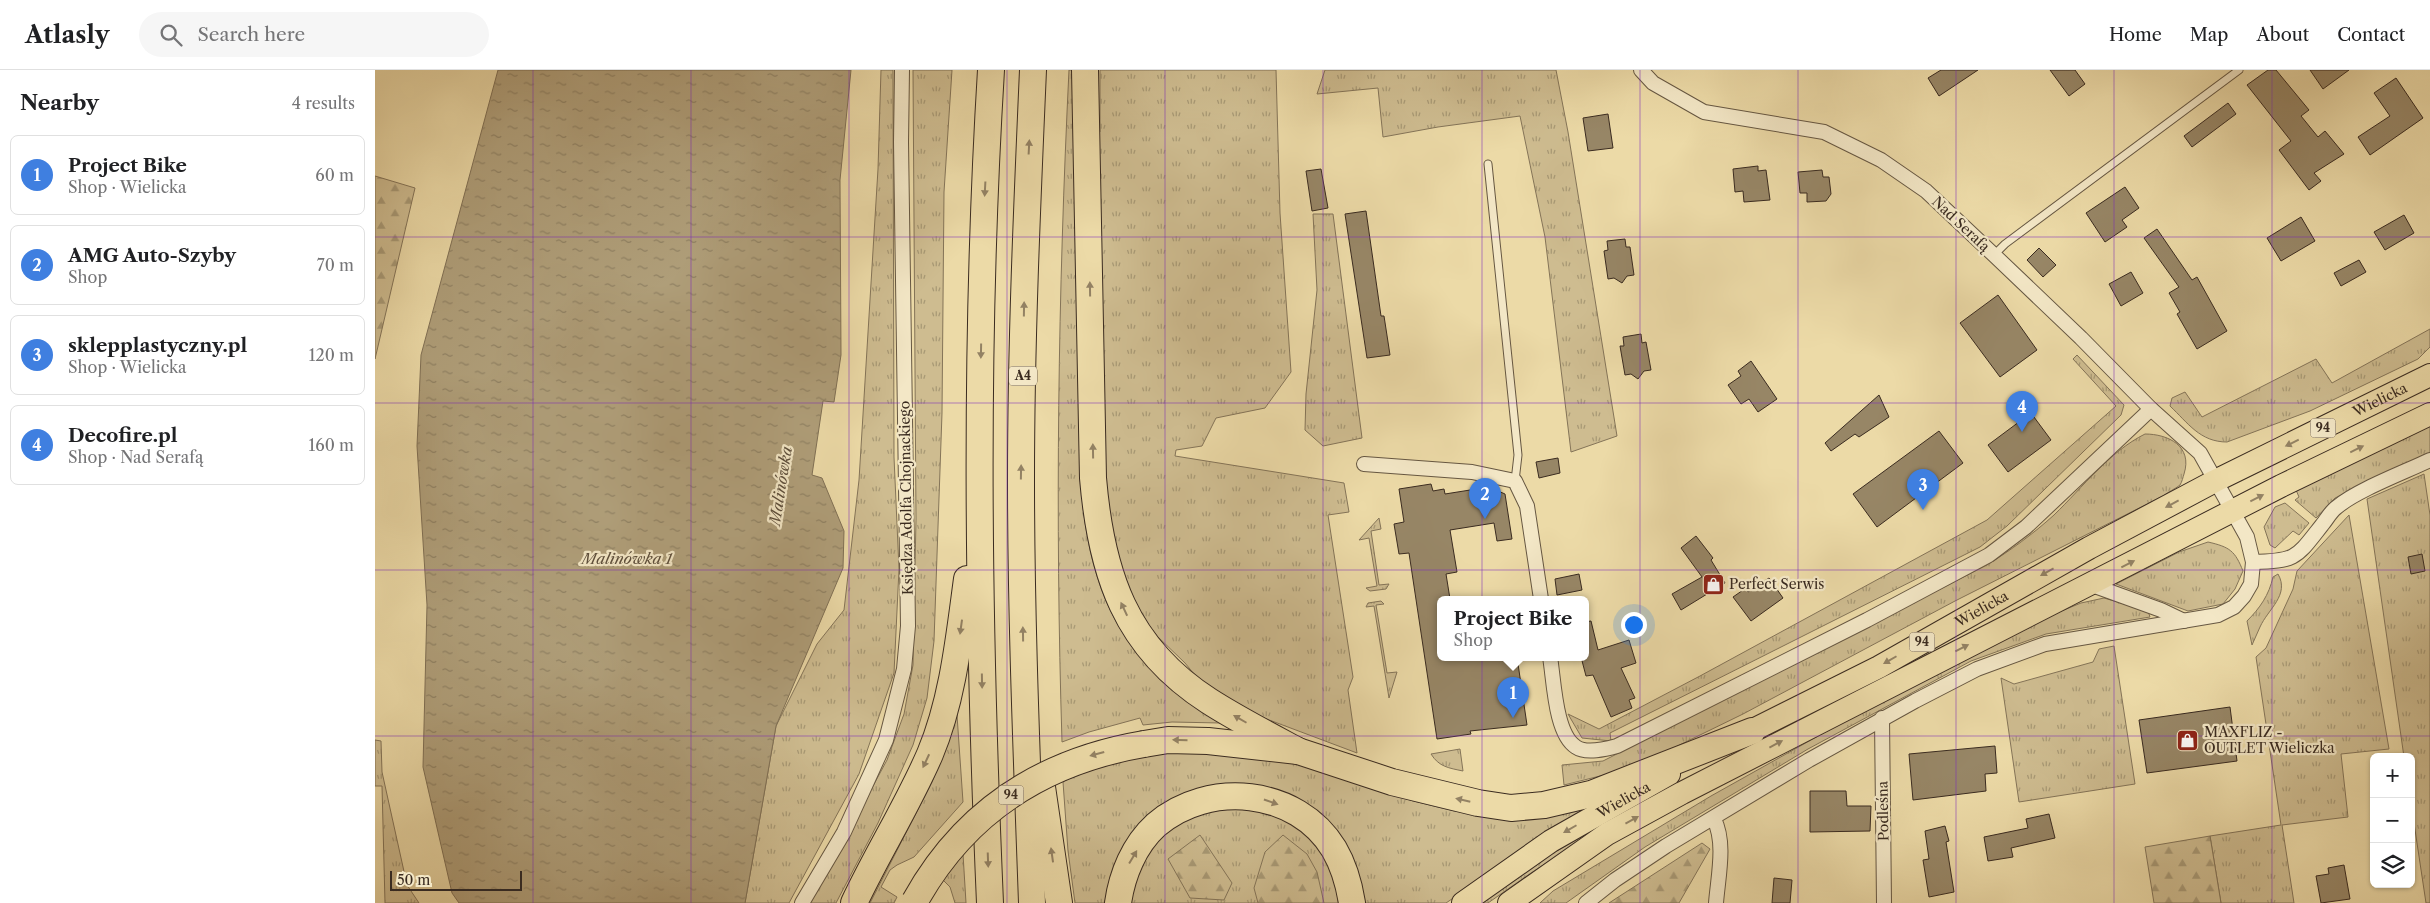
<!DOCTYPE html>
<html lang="en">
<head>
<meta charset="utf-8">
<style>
  body { margin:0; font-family:"Libre Caslon Text",serif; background:#f6f6f6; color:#202124 }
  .controls { position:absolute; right:15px; bottom:15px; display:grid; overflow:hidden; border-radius:8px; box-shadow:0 1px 4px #0004 }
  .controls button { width:45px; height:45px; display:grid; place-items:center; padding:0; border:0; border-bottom:1px solid #e0e0e0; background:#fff; color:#202124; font:25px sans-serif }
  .scale { position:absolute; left:15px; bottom:12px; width:132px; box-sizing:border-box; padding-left:5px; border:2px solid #3a2b20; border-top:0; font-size:14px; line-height:18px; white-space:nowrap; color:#3a2b20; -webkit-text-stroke:4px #f3e7c6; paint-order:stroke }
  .you { position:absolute; left:1258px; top:554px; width:18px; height:18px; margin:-12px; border:4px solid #fff; border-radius:50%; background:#1a73e8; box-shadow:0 0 0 8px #1a73e833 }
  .badge { display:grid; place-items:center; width:32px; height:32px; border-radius:50%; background:#d93025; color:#fff; font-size:16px; font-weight:700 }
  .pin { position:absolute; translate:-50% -41px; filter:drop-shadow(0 1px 2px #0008) }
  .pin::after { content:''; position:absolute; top:26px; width:18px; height:15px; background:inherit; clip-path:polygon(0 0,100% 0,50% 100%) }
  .popup { position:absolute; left:1062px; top:526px; width:152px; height:65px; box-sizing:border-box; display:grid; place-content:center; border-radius:8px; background:#fff; filter:drop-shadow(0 1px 4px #0005); font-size:16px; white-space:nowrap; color:#757577 }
  .popup b { font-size:19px; color:#202124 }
  .popup::after { content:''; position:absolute; left:50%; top:100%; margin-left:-10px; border:10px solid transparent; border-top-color:#fff }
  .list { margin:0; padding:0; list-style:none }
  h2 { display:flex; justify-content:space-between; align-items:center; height:65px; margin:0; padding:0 20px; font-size:21px }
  h2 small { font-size:16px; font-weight:400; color:#757577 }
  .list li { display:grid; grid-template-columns:32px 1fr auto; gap:15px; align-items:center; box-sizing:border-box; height:80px; margin:0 10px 10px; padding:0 10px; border:1px solid #e0e0e0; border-radius:8px }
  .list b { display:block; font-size:19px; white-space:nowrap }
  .list p { margin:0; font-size:16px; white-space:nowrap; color:#757577 }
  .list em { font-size:16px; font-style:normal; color:#757577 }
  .icon { flex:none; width:28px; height:28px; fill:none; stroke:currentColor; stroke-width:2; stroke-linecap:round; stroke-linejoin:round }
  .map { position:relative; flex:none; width:2055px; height:833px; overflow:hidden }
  header { display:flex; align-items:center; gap:30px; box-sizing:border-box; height:70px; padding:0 25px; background:#fff; border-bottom:1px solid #e0e0e0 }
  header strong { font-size:24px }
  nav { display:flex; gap:28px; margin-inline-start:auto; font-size:18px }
  .search { width:350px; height:45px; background:#f6f6f6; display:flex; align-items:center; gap:12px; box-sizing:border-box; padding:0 18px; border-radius:28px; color:#757577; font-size:19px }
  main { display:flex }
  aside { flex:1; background:#fff }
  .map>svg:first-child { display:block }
</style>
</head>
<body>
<header>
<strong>Atlasly</strong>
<div class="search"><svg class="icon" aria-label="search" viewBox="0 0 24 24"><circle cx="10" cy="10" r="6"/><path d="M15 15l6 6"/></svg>Search here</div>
<nav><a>Home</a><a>Map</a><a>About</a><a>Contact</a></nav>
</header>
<main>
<aside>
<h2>Nearby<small>4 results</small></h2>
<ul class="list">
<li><span class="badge" style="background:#3f7fe0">1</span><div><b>Project Bike</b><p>Shop · Wielicka</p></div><em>60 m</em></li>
<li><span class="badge" style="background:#3f7fe0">2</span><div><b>AMG Auto-Szyby</b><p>Shop</p></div><em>70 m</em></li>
<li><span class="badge" style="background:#3f7fe0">3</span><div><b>sklepplastyczny.pl</b><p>Shop · Wielicka</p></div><em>120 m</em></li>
<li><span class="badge" style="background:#3f7fe0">4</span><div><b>Decofire.pl</b><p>Shop · Nad Serafą</p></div><em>160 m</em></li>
</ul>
</aside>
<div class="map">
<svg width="2055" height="833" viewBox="0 0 2055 833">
  <defs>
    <pattern id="grass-tufts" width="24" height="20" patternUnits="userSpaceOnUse" patternTransform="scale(1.25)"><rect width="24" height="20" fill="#cebc90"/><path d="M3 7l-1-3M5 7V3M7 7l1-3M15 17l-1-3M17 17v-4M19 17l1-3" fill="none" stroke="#a89975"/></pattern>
    <pattern id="forest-firs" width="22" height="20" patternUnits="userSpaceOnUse" patternTransform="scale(1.25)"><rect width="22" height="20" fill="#cebc90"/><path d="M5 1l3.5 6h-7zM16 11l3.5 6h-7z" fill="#a89975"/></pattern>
    <pattern id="water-ripples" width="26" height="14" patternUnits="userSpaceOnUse" patternTransform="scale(1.25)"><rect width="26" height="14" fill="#af9e79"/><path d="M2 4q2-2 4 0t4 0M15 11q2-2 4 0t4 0" fill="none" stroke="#8f8163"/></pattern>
  </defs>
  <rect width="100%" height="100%" fill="#ecdaa7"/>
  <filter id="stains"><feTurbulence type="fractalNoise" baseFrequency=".004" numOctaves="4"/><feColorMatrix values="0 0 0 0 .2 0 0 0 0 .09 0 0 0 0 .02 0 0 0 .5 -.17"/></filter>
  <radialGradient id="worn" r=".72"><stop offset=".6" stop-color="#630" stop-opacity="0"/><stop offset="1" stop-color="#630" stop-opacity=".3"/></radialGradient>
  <g fill="url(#grass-tufts)" stroke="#847458">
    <path d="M506 0H518L519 387 524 499 519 603 484 704 414 833H370L401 656 442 574 469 540 484 410 503 99Z"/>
    <path d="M538 0H577L569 122 567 343 559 571 552 628 538 675 503 753 461 833H435L512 690 529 644 538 595 541 449Z"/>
    <path d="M694 0H701L708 437C720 540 757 598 845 653L797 652 768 655 765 648 714 662 687 672C680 447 683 224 694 0Z"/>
    <path d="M725 0H901L905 143 916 302 890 338 841 348 827 376 801 380 800 386 969 413 974 442 953 445 978 607 973 620 982 683 881 645 829 616 810 593 782 566 760 537 745 505 729 423 720 65 725 62Z"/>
    <path d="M950 0H1181L1193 62 1242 366 1196 382 1170 167 1145 46 1063 57 1008 67 1003 18 942 24Z"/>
    <path d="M938 144H958L987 368 948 376 930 360 931 324 942 220Z"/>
    <path d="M2055 259V277L2043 289 1935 341 1852 372C1825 372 1813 353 1795 336L1797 328 1810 322 1827 347 1941 289 1957 313Z"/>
    <path d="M1702 285 1749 335 1746 345 1632 456 1605 477 1235 663 1236 671 1207 668 1193 644 1224 659 1325 606 1612 450 1741 336 1698 289Z"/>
    <path d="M2055 356V384L1960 428 1941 448 1920 430 1924 427 1921 420Z"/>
    <path d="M1770 364C1793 364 1818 376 1809 404 1808 407 1807 412 1805 415 1800 419 1793 422 1788 426L1580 531 1368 644 1282 686 1237 703 1189 715 1187 695 1228 691 1612 495C1636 480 1658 464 1679 445 1708 417 1734 382 1770 364Z"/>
    <path d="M2049 404 2055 445V833H2051L2036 733V687H2029L1992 429Z"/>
    <path d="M1910 433 1934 453 1924 465 1918 461 1900 478 1895 475 1889 457 1900 437Z"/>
    <path d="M1974 445 2014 679 1966 684 1973 747 1907 755 1919 833H1846L1835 766 1906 755 1881 587 1891 578 1918 519 1922 501Z"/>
    <path d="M1004 448 1006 459 996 461 1004 515 1014 514 1011 519 995 521 991 518 1002 516 994 468 984 470Z"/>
    <path d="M1833 472C1855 477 1860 481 1868 501L1860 519 1848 534 1813 541 1741 514 1804 482Z"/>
    <path d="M1903 504C1915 525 1893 539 1885 557 1882 563 1880 569 1877 575L1872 551C1885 538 1894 525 1898 507Z"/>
    <path d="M1729 528 1773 541 1775 547 1671 564 1596 591 1433 679 1270 777 1191 833H1165L1178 821 1336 726 1611 572 1706 533Z"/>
    <path d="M1006 531 1009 534 1001 535 1012 603 1022 602 1014 628 999 536 991 537 993 533Z"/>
    <path d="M1739 576 1760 714 1644 732 1626 608 1639 614 1718 592 1724 579Z"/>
    <path d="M582 645 588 732 539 787 522 795 515 800 506 817 522 827 519 833H495L557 712Z"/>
    <path d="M0 670 6 671 7 702 32 815 44 833H10L7 716H0Z"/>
    <path d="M802 678 921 693 1038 731 1079 741 1205 739V742L1071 833H987L959 763 820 723 734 833H700L693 781 688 712C723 692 764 687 802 678Z"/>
    <path d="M1085 679 1088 701C1074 698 1064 697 1056 684Z"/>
    <path d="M1267 731 1156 803 1113 833H1106L1158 795Z"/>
    <path d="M840 738 888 739 928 760 955 793 967 833H754C762 802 772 773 800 755 812 747 827 743 840 738Z"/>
    <path d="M588 784 591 833H580L575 817 568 810Z"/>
  </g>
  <g fill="url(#forest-firs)" stroke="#847458">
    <path d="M0 106 40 118 0 289Z"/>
    <path d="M825 765 857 813 849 830 815 828 793 789Z"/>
    <path d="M908 765 932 784 942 802 949 833H883L879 818 890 782Z"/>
    <path d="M1835 766 1846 833H1779L1770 777Z"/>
    <path d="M1327 773 1335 779 1304 833H1234Z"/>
  </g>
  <path fill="url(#water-ripples)" stroke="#807055" d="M123 0H476L465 110 466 285 459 332 448 331 437 405 447 408 469 461 468 498 401 656 370 833H84L77 823 48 697 52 535 42 376 46 285Z"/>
  <g fill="#978666" stroke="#3a2b20">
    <path d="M1566 0H1603L1564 26 1553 8Z"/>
    <path d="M1675 0H1700L1710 14 1694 26Z"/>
    <path d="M1893 0H1901L1934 40 1926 46 1943 67 1950 61 1969 84 1939 103 1946 111 1934 120 1904 80 1916 71 1872 15Z"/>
    <path d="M1935 0H1974L1948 19Z"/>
    <path d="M2021 8 2048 48 1995 85 1983 67 2015 46 1999 23Z"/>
    <path d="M1853 33 1861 44 1817 77 1809 66Z"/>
    <path d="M1233 44 1238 78 1213 81 1208 48Z"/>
    <path d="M1383 96V101L1391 100 1395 130 1369 132 1368 121 1360 122 1358 99Z"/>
    <path d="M946 99 953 138 937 141 931 101Z"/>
    <path d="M1447 100 1448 107H1454L1456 124 1451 131 1432 132V123H1425L1423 102Z"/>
    <path d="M1750 117 1764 138 1747 150 1752 157 1730 172 1711 143Z"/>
    <path d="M991 141 1006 246H1009L1015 285 992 288 970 144Z"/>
    <path d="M2029 145 2039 163 2010 180 1999 162Z"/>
    <path d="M1926 147 1940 171 1906 191 1892 168Z"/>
    <path d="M1782 159 1817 210 1822 207 1852 261 1822 279 1802 244 1805 242 1794 223 1804 217 1769 168Z"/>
    <path d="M1250 169 1251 177H1255L1259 205 1252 206 1247 213 1239 208 1233 209 1229 181 1233 180 1232 171Z"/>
    <path d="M1664 178 1681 195 1668 207 1652 190Z"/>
    <path d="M1984 190 1991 202 1966 216 1959 203Z"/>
    <path d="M1756 202 1768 223 1746 236 1734 214Z"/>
    <path d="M1623 225 1662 280 1625 307 1585 253Z"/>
    <path d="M1266 264 1267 273 1271 272 1276 300 1269 301 1263 309 1256 304 1250 305 1245 276H1249L1248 267Z"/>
    <path d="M1376 291 1402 329 1383 342 1374 329 1366 334 1353 315 1366 306 1363 301Z"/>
    <path d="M1504 325 1514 347 1484 367 1480 364 1456 381 1450 373Z"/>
    <path d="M1656 343 1676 370 1633 402 1613 375Z"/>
    <path d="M1564 361 1588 393 1502 457 1478 424Z"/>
    <path d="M1183 388 1185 403 1164 408 1161 392Z"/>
    <path d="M1056 414 1058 421 1069 419 1070 424 1114 417 1130 424 1137 469 1122 471 1119 453 1075 460 1082 502 1071 504 1075 529H1066V587H1142L1152 655 1095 661 1096 664 1062 669 1034 483 1024 484 1019 454 1029 452 1024 419Z"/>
    <path d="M1321 466 1338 488 1336 490 1350 513 1306 540 1297 524 1327 507 1306 478Z"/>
    <path d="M2047 484 2050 501 2036 504 2033 487Z"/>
    <path d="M1204 504 1207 520 1182 525 1180 509Z"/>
    <path d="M1394 508 1408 528 1376 551 1358 527 1371 518 1373 522Z"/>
    <path d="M1216 551 1223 580 1254 570 1261 593 1246 598 1260 628 1254 630 1257 638 1236 647 1218 605 1211 606 1206 587H1210V552Z"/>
    <path d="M1855 637 1862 691 1772 703 1764 650Z"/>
    <path d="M1620 676 1622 703 1610 704 1611 721 1538 730 1534 684Z"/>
    <path d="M1435 721H1471L1472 736H1496L1495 761 1435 762Z"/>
    <path d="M1674 744 1680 768 1636 778 1638 787 1613 791 1609 767 1653 758 1651 749Z"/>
    <path d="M1570 756 1574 771 1571 772 1579 822 1554 827 1548 790 1554 789 1550 761Z"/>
    <path d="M1969 795 1975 829 1946 833 1941 806 1954 804 1953 798Z"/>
    <path d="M1399 808 1417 810 1415 833H1397Z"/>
  </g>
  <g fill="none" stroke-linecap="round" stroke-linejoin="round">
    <defs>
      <g id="service">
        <path d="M1113 94 1143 385 1140 411"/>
        <path d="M1619 185 1630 174 1864 0"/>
      </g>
      <g id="minor">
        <path d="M989 394 1097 402 1140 411 1152 436 1166 529"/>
        <path d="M1878 492C1922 491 1921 488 1947 455 1952 449 1956 441 1962 437 1982 420 2030 402 2055 390"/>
        <path d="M1714 514 1786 540 1809 551"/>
        <path d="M1175 587C1179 610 1180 664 1201 677 1211 684 1231 679 1242 676L1492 550 1614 485 1651 457 1776 339"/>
        <path d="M1507 648 1509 833"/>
        <path d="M1339 749C1351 773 1343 807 1341 833"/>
        <path d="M427 833 469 762 511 670 529 599 533 556 526 72 527 0"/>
        <path d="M1211 833 1240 810 1291 776 1434 690 1540 631 1602 599 1670 574 1843 545 1859 537 1869 526 1876 514 1878 492 1872 467 1825 383 1776 339 1706 268 1619 185 1551 121 1506 90 1449 62 1329 42 1278 13 1266 0"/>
      </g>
      <g id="primary">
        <path id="s1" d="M1360 669 1504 597 1714 478 1840 411 2055 305"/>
        <path id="s2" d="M1088 833 1176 771 1294 704"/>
        <path d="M1134 833 1232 764 1307 723 1906 416 2055 344"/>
      </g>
      <g id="motorway">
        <path d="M710 0 718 408C726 503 750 577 834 631 862 649 893 665 923 681"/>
        <path d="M769 674 793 670 833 671 923 681 1017 712 1103 733 1136 738 1169 735 1216 724 1377 661"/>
        <path d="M667 717 684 833"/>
        <path d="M479 833C503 782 533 735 555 684 578 629 584 568 592 509"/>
        <path d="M615 833C603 556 599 277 616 0"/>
        <path d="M657 833C652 692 646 551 646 410 646 273 652 137 658 0"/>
        <path d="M743 833C747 805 759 775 781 755 833 710 922 718 959 779 969 796 974 814 977 833"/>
      </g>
    </defs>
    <use href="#service" stroke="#665742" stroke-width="9"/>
    <use href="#minor" stroke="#665742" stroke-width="16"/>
    <use href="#primary" stroke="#3a2b20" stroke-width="24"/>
    <use href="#motorway" stroke="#3a2b20" stroke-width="28"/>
    <use href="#service" stroke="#f3e7c6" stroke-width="7"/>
    <use href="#minor" stroke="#f3e7c6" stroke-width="14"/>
    <use href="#primary" stroke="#ecdaa7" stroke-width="22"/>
    <use href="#motorway" stroke="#ecdaa7" stroke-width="26"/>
    <defs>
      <path id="motorway-bridge" d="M540 831C590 741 669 691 769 674"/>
    </defs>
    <use href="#motorway-bridge" stroke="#3a2b20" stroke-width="28" stroke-linecap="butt"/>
    <use href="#motorway-bridge" stroke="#ecdaa7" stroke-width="26"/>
  </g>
  <defs><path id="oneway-solid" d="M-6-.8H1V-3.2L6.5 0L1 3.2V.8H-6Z" transform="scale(1.25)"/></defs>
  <g fill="#938264">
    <use href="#oneway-solid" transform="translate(654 77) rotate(-87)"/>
    <use href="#oneway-solid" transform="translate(610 119) rotate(93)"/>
    <use href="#oneway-solid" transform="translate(715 219) rotate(-91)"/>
    <use href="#oneway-solid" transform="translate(649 239) rotate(-89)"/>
    <use href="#oneway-solid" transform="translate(606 281) rotate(91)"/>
    <use href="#oneway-solid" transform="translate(1917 373) rotate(154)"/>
    <use href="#oneway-solid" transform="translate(1982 379) rotate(-26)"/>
    <use href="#oneway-solid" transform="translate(718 381) rotate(-91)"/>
    <use href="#oneway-solid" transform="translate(646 402) rotate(-89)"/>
    <use href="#oneway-solid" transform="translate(1882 428) rotate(-27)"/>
    <use href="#oneway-solid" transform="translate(1797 434) rotate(152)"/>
    <use href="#oneway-solid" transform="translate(1753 494) rotate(-27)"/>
    <use href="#oneway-solid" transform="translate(1672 502) rotate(151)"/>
    <use href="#oneway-solid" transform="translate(749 539) rotate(-115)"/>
    <use href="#oneway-solid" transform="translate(586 557) rotate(98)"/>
    <use href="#oneway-solid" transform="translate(648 564) rotate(-91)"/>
    <use href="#oneway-solid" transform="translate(1587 578) rotate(-27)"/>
    <use href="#oneway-solid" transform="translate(1515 590) rotate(150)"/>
    <use href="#oneway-solid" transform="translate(607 611) rotate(89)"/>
    <use href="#oneway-solid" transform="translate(865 649) rotate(-150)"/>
    <use href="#oneway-solid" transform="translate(805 670) rotate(-179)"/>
    <use href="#oneway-solid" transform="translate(1401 674) rotate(-28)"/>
    <use href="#oneway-solid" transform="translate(722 684) rotate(165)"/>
    <use href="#oneway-solid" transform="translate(551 691) rotate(115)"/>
    <use href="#oneway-solid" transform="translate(1088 730) rotate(-167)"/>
    <use href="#oneway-solid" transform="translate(896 732) rotate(19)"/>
    <use href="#oneway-solid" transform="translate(1257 750) rotate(-29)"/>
    <use href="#oneway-solid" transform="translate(1195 759) rotate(150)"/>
    <use href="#oneway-solid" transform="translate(677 785) rotate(-98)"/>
    <use href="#oneway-solid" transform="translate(758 787) rotate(-59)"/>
    <use href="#oneway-solid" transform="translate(613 790) rotate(88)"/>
  </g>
  <path fill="none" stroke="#7b2cbf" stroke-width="1" stroke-opacity="0.55" d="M158 0V833M316 0V833M474 0V833M632 0V833M790 0V833M948 0V833M1107 0V833M1265 0V833M1423 0V833M1581 0V833M1739 0V833M1897 0V833M0 167H2055M0 333H2055M0 500H2055M0 666H2055"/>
  <defs>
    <symbol id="shop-square" viewBox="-11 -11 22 22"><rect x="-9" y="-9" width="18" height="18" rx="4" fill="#8f2418" stroke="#f3e7c6"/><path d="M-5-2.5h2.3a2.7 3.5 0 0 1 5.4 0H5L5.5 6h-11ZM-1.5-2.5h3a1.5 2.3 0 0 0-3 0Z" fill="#fff"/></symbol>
  </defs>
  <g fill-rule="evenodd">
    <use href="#shop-square" x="1326" y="502" width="25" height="25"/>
    <use href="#shop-square" x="1800" y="658" width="25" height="25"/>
  </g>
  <g text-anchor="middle" stroke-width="4.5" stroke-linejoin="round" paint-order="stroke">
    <g fill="#f3e7c6" stroke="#726352" stroke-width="1">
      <rect x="634" y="296.5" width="28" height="19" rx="4"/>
      <rect x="1935.5" y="348.5" width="25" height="19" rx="4"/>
      <rect x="1534.5" y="562.5" width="25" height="19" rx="4"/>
      <rect x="623.5" y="715.5" width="25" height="19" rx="4"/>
    </g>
    <g font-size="12" font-weight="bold" fill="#3a2b20">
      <text x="648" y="310">A4</text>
      <text x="1948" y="362">94</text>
      <text x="1547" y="576">94</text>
      <text x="636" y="729">94</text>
    </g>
    <g font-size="14" fill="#3a2b20" stroke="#f3e7c6">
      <text transform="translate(1586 154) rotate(43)" y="5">Nad Serafą</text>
      <text dy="5" stroke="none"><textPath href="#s1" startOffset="729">Wielicka</textPath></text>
      <text transform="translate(531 428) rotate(-91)" y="5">Księdza Adolfa Chojnackiego</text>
      <text dy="5" stroke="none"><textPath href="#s1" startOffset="279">Wielicka</textPath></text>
      <text dy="5" stroke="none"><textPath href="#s2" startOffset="191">Wielicka</textPath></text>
      <text transform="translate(1508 741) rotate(-91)" y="5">Podleśna</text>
    </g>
    <g font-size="14" fill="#3a2b20" stroke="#f3e7c6" text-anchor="start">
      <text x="1354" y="519">Perfect Serwis</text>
      <text x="1829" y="667">MAXFLIZ -<tspan x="1829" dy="16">OUTLET Wieliczka</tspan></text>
    </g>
    <g font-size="15" font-style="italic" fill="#5d4e3b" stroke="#f3e7c6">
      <text transform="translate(406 416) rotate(-81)" y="5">Malinówka</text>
      <text x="252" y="494">Malinówka 1</text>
    </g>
  </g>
  <rect width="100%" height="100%" filter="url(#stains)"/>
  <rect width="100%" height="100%" fill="url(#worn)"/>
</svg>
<div class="controls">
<button>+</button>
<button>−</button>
<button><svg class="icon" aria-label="layers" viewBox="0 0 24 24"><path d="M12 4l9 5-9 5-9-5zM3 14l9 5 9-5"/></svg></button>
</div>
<div class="scale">50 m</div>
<div class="you"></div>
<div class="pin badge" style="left:1138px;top:648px;background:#3f7fe0">1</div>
<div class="popup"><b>Project Bike</b>Shop</div>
<div class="pin badge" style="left:1110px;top:449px;background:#3f7fe0">2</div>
<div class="pin badge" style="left:1548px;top:440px;background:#3f7fe0">3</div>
<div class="pin badge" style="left:1647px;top:362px;background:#3f7fe0">4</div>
</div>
</main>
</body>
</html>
